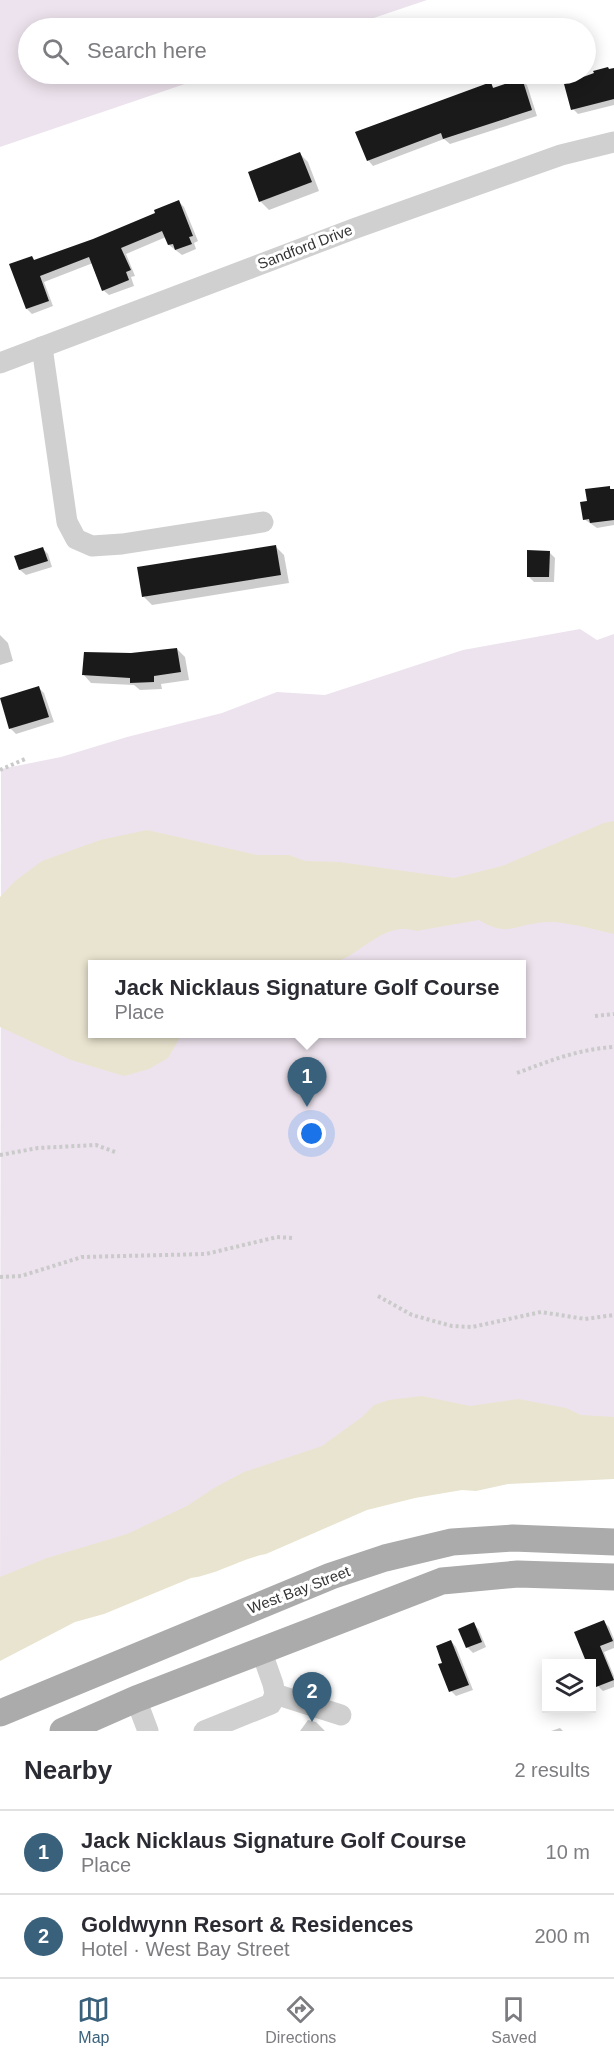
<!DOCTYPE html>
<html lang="en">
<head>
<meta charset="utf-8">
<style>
  body { margin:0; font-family:Arial,sans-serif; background:#f2f2f3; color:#2b2b33 }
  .controls { position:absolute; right:18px; bottom:18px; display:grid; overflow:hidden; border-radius:0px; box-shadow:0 3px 15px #0003 }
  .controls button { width:54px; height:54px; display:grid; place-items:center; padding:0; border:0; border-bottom:2px solid #e1e1e2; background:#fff; color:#2b2b33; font:30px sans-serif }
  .you { position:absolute; left:312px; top:1134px; width:21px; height:21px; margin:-15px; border:4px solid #fff; border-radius:50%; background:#1a73e8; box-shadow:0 0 0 9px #1a73e833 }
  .badge { display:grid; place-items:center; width:39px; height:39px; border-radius:50%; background:#39617c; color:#fff; font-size:20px; font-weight:700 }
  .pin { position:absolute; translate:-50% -50px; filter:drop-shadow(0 2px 3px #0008) }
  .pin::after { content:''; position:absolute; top:32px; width:21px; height:18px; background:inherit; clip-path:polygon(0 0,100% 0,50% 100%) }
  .popup { position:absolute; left:88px; top:960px; width:438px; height:78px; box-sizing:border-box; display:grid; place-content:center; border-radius:0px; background:#fff; filter:drop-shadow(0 2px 4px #0005); font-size:20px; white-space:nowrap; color:#7c7c81 }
  .popup b { font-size:22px; color:#2b2b33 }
  .popup::after { content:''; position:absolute; left:50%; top:100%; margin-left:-12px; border:12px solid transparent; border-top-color:#fff }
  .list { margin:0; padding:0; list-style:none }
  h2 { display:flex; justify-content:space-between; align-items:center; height:78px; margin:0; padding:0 24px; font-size:26px }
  h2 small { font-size:20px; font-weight:400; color:#7c7c81 }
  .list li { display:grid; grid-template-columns:39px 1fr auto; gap:18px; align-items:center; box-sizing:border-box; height:84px; padding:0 24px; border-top:2px solid #e1e1e2 }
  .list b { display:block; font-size:22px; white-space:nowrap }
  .list p { margin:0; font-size:20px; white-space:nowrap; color:#7c7c81 }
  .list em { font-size:20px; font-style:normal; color:#7c7c81 }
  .icon { flex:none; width:33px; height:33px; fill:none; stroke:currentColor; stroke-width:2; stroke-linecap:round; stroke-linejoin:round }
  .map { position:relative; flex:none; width:614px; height:1731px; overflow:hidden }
  .search { position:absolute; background:#fff; box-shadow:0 3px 15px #0003; left:18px; right:18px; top:18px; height:66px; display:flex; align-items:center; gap:15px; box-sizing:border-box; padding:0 21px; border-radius:33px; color:#7c7c81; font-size:22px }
  .sheet { height:246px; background:#fff }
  nav { display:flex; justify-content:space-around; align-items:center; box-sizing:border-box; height:84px; border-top:2px solid #e1e1e2; background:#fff; font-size:16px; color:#7c7c81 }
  nav a { display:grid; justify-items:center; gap:3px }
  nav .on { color:#39617c }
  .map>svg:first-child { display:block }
</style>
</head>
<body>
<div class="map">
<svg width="614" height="1731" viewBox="0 0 614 1731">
  <rect width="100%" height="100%" fill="#fff"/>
  <g fill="#ede3ee" fill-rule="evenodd">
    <path d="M0 0H427L344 28H28V74H214L0 147Z"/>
    <path d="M580 629 597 640 614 634V1436L476 1444 0 1634 1 769 61 757 127 737 222 713 277 692 325 695 463 650ZM92 964H522V1034H92Z"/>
  </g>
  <g fill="#e9e4cf">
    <path d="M614 821V934C598 930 566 922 550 922 518 922 509 939 479 920L416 931C382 920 360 958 329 964H92V1034H182L168 1058 149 1069 124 1076 71 1060 0 1027V897L15 881 42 861 100 840 147 830 257 855H289L305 861 339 862 454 878 502 866 604 823Z"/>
    <path d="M422 1396 470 1406 518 1399 566 1408 581 1415 614 1417V1479L508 1484 476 1491 462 1490 415 1498 367 1510 266 1554C240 1559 218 1574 191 1578L104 1614 75 1622 0 1661V1577L47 1558 127 1534 187 1506 214 1488 244 1472 322 1446 362 1417 374 1405 389 1400Z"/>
  </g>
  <g fill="#0003">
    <path d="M614 70V105L578 114 573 109 610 71Z"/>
    <path d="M521 80 527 85 537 116 450 144 444 139 373 166 368 160 490 84 495 89Z"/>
    <path d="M300 154 308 162 319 191 269 210 260 201Z"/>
    <path d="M179 202 184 207 198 241 194 243 196 249 182 255 169 245 166 237 126 254 135 276 131 277 134 286 109 295 103 290 93 263 44 282 53 306 32 314 27 309 35 261 93 240 157 213Z"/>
    <path d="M609 487 614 492V525L597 528 584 519Z"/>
    <path d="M276 547 284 555 289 583 152 605 144 597Z"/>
    <path d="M43 549 48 554 52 567 26 575 20 570 16 557Z"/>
    <path d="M549 552 555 558 554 582H534L528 576Z"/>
    <path d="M0 635 8 643 13 661 0 665Z"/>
    <path d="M177 649 185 657 189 680 161 684 162 689 140 690 134 685 91 683 84 675 131 655Z"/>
    <path d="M39 688 44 693 54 722 16 734 11 729 2 699Z"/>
    <path d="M604 1622 609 1627 614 1639V1648L604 1652 614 1676V1687L603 1691 598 1686 592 1671Z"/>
    <path d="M474 1624 479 1630 486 1647 473 1653 467 1647Z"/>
    <path d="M451 1641 456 1647 473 1690 456 1696 451 1691Z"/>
    <path d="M308 1720 316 1722 325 1731H300Z"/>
    <path d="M560 1728 563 1731H551Z"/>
  </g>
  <g fill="#1a1a1a">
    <path d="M608 67 609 69 614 68V99L571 110 564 84 594 73 593 71Z"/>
    <path d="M522 78 532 110 443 139 441 133 367 161 355 132 491 82 493 88Z"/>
    <path d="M300 152 312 182 259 202 248 172Z"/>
    <path d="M179 200 193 236 189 237 192 244 175 250 173 244 168 245 162 231 121 248 131 270 126 272 129 280 102 291 89 257 40 276 49 301 26 309 9 264 32 256 34 260 93 239 155 213 154 210Z"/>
    <path d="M610 486V489H614V520L590 523 589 519 583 520 580 502 587 501 585 489Z"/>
    <path d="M276 545 281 575 142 597 137 567Z"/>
    <path d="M43 547 48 561 19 570 14 556Z"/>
    <path d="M527 550 550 551 549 577H527Z"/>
    <path d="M177 648 181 672 154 676V682L130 683V678L82 675 84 652 131 653Z"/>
    <path d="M39 686 49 717 9 729 0 698Z"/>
    <path d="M604 1620 613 1641 600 1646 614 1680 596 1687 591 1675V1664H587L574 1632Z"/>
    <path d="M474 1622 482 1642 466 1648 458 1629Z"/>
    <path d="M451 1640 469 1685 449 1692 438 1664 442 1663 436 1646Z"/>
  </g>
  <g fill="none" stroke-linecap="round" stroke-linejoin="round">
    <g stroke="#cacaca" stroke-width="4" stroke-dasharray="3 3" stroke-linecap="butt">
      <path d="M0 770 25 759"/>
      <path d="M595 1016 614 1014"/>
      <path d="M517 1073C549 1061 579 1049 614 1047"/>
      <path d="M0 1155 38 1148 96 1145 115 1152"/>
      <path d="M0 1277 21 1276 82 1257 206 1254 277 1237 292 1238"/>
      <path d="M378 1296 412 1315 452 1326 472 1327 541 1312 585 1319 614 1315"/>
    </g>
    <g stroke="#d0d0d0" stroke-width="21">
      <path d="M42 347 67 522 76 539 92 546 122 544 263 522"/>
      <path d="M0 363 356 228 561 155 614 142"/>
      <path d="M275 1694 341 1715"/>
      <path d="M136 1699 148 1731"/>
      <path d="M204 1731 271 1704 275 1694 273 1684 261 1650"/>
    </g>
    <g stroke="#ababab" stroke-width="27">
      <path d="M0 1713 331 1576 385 1558 452 1542 513 1538 614 1542"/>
      <path d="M63 1731 136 1699 442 1581 518 1574 614 1577"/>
    </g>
  </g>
  <g text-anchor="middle" stroke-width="6" stroke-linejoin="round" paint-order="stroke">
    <g font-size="15" fill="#333" stroke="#fff">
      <text transform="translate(305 247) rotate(-21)" y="5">Sandford Drive</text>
      <text transform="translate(299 1590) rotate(-21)" y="5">West Bay Street</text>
    </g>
  </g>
</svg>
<div class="controls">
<button><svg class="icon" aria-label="layers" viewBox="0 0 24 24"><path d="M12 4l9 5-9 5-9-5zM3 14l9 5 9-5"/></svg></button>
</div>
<div class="you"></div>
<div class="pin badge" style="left:307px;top:1107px">1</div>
<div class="popup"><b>Jack Nicklaus Signature Golf Course</b>Place</div>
<div class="pin badge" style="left:312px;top:1722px">2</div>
<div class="search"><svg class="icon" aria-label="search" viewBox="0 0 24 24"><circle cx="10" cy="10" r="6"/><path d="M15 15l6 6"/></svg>Search here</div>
</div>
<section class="sheet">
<h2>Nearby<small>2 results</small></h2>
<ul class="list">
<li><span class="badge">1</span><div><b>Jack Nicklaus Signature Golf Course</b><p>Place</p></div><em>10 m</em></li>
<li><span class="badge">2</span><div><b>Goldwynn Resort &amp; Residences</b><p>Hotel · West Bay Street</p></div><em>200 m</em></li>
</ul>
</section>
<nav>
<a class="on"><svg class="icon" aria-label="map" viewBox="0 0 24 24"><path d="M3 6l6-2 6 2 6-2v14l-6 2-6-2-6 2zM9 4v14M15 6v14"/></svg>Map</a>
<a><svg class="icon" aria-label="directions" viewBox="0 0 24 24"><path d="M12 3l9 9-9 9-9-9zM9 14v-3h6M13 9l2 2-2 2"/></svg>Directions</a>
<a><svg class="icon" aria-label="saved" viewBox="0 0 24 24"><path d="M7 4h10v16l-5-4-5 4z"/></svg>Saved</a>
</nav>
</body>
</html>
